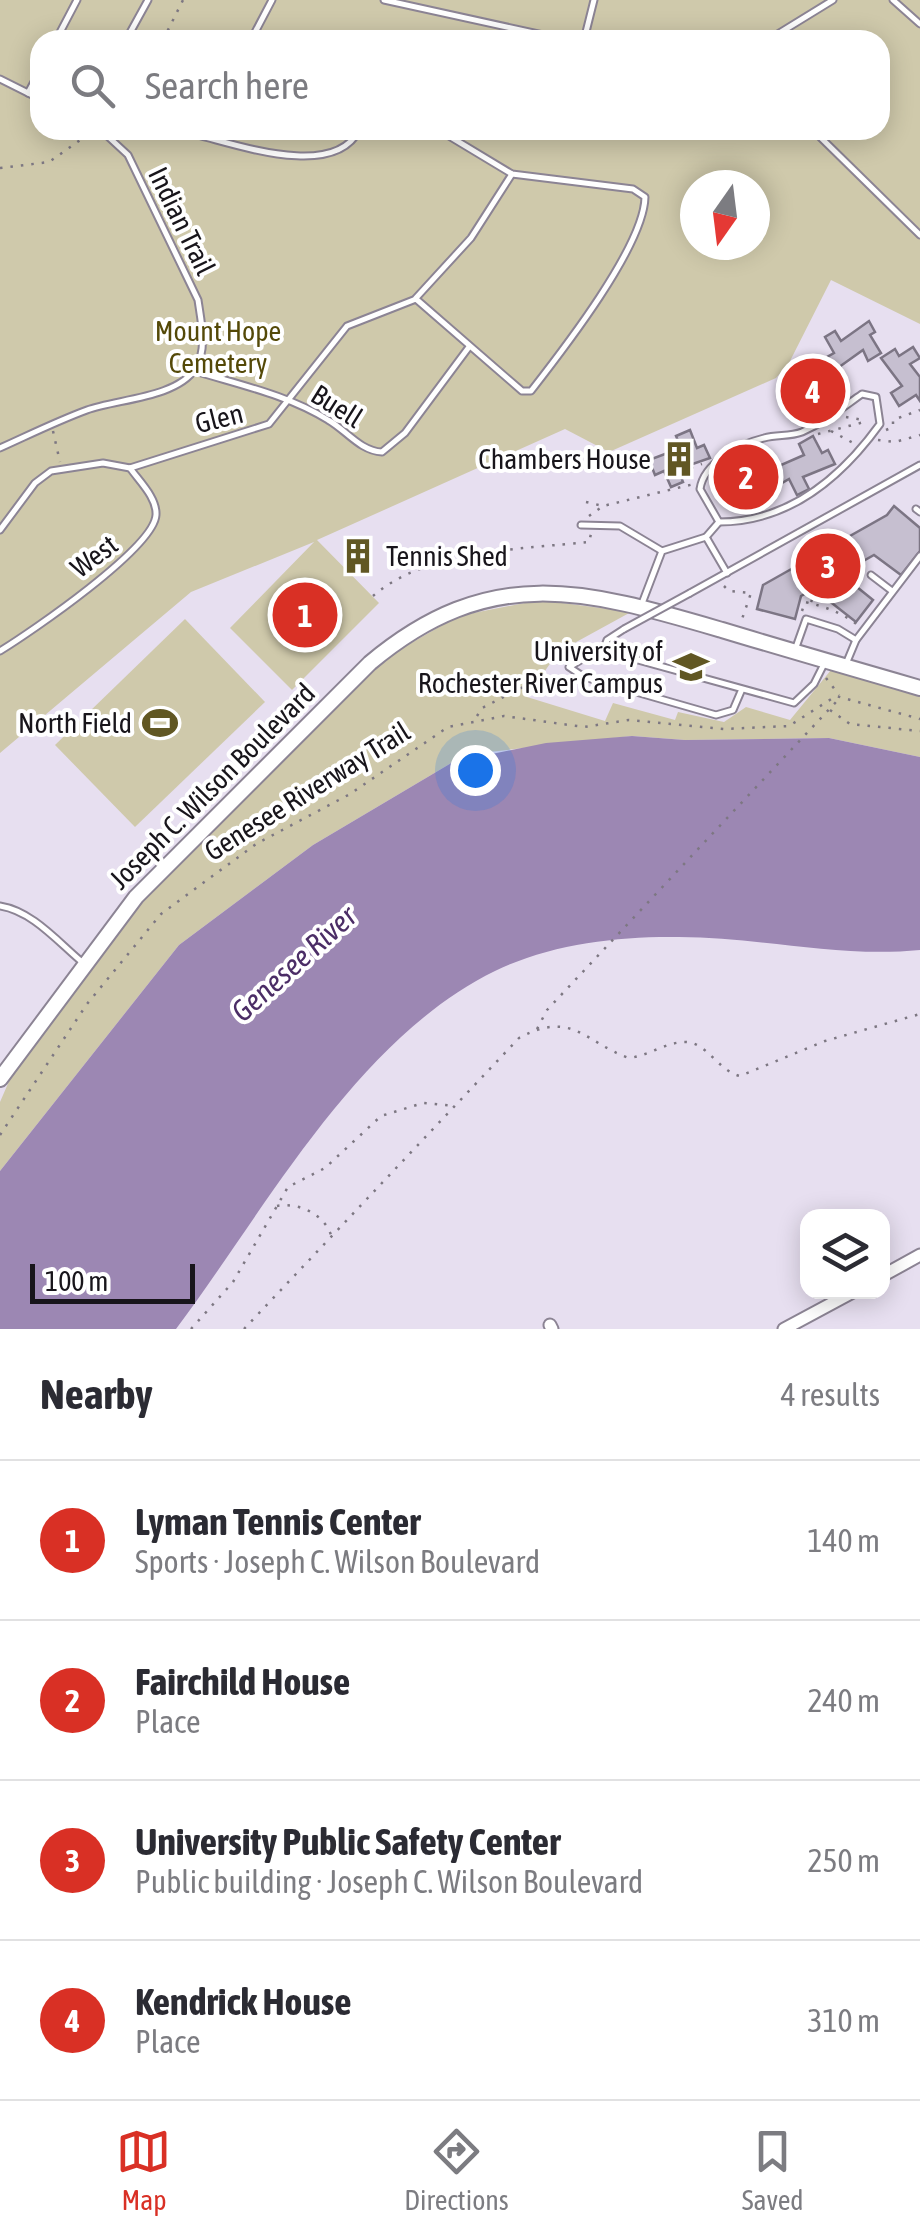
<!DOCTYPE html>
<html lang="en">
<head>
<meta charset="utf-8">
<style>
  body { margin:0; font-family:"Asap Condensed",sans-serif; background:#f2f2f3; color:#2b2b33 }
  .controls { position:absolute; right:30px; bottom:30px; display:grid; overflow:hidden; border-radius:20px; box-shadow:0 5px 25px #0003 }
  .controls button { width:90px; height:90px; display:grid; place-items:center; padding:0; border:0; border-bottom:2px solid #e1e1e2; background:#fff; color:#2b2b33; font:50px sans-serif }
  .compass { position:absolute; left:680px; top:170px; width:90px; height:90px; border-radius:50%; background:#fff; box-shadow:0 5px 25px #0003; rotate:194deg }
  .scale { position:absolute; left:30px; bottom:25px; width:165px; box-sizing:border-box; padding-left:10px; border:5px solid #18151b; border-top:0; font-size:28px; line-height:35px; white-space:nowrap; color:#18151b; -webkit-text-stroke:8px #fff; paint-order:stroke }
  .you { position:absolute; left:475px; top:770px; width:35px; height:35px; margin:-25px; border:8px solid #fff; border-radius:50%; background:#1a73e8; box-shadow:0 0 0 15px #1a73e833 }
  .badge { display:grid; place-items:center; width:65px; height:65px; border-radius:50%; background:#d93025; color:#fff; font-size:32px; font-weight:700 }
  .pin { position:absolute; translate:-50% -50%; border:5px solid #fff; box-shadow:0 2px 10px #0006 }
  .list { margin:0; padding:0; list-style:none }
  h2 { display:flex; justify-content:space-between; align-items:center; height:130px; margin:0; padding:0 40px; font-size:42px }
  h2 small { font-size:32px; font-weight:400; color:#7c7c81 }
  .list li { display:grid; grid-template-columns:65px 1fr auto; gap:30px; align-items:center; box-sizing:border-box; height:160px; padding:0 40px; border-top:2px solid #e1e1e2 }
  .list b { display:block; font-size:38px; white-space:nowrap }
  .list p { margin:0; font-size:32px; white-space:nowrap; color:#7c7c81 }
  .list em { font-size:32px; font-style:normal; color:#7c7c81 }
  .icon { flex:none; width:55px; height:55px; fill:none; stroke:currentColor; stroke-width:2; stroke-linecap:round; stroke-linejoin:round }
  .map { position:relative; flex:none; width:920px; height:1329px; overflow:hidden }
  .search { position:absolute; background:#fff; box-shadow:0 5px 25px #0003; left:30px; right:30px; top:30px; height:110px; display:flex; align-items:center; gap:25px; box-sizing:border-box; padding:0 35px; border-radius:30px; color:#7c7c81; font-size:38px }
  .sheet { height:770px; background:#fff }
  nav { display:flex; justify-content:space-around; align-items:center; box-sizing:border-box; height:140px; border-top:2px solid #e1e1e2; background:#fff; font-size:28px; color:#7c7c81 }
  nav a { display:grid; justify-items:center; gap:5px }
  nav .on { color:#d93025 }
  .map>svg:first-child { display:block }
</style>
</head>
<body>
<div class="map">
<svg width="920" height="1329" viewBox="0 0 920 1329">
  <rect width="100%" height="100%" fill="#e7dff0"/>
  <g fill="#cfc9ab" fill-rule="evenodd">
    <path d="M0 0H920V324L831 280 789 363 776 378 609 452 565 429 317 540 379 603 292 690 230 628 314 542 191 592 0 753ZM40 40H880V130H40ZM695 185H755V245H695Z"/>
    <path d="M540 600 631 612 558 652 527 697 605 721 613 703 675 720 678 712 724 722 746 707 790 720 831 670 920 697V757L829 738 685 740 632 736 489 752 453 762 313 845 179 945 0 1171V1102L10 1079 147 894 387 657 458 616Z"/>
    <path d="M185 619 265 702 135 827 55 745Z"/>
  </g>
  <path fill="#9c87b3" d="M632 736 685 740 829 738 920 757V950C837 958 761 937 679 937 618 936 550 944 495 971 356 1039 266 1209 176 1329H0V1171L179 945 313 845 453 762 546 743Z"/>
  <g fill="#c6bfd0" stroke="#7c7584" stroke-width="2.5">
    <path d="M869 321 875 332 870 335 881 353 868 361 863 350 835 370 827 357 834 353 825 337 835 331 841 341Z"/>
    <path d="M913 347 920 358 910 364 920 377V401L916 395 899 406 891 393 902 386 881 358 895 349 899 356Z"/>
    <path d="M832 365 840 377 832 382 842 399 830 406 824 396 795 417 786 403 793 399 783 383 797 375 803 386Z"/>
    <path d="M690 430 697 448 704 445 710 458 678 469 683 482 671 487 664 471 655 475 649 460 681 448 676 436Z"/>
    <path d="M813 436 822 453 828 450 835 464 803 477 809 489 797 495 789 479 782 483 774 468 804 455 799 444Z"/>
    <path d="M754 449 763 465 770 461 777 474 745 488 752 499 740 505 731 489 723 493 716 480 749 466 743 454Z"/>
    <path d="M894 506 920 528V551L901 575 874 555 858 564 860 568 847 579 873 600 856 622 814 589 801 596 795 619 757 609 763 585 887 515Z"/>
  </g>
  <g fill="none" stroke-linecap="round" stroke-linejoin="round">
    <defs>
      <g id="service">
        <path d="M384 0 566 40"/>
        <path d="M893 0 920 24"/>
        <path d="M56 40 77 0"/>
        <path d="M126 40 148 0"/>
        <path d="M251 40 272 0"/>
        <path d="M584 40 594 0"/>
        <path d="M768 40 833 0"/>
        <path d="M0 79 40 99"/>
        <path d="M28 93 40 71"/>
        <path d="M205 130 201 136C244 147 335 178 359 130"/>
        <path d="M813 130 920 235"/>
        <path d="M416 298 471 238 512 174"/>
        <path d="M195 371C240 385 288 395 328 420 346 430 360 451 382 452L405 433 469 347"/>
        <path d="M862 394 876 397 880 424C841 478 788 522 719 522L700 489C704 462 740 444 764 438 777 434 789 437 802 432 825 422 842 408 862 394Z"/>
        <path d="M0 448C29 435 57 421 87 410 117 399 176 398 195 369 208 350 201 321 198 300L128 155 101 130"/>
        <path d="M916 509 920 512"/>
        <path d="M581 525 620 526 662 551"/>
        <path d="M0 530 35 483 51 471 103 463 130 468 269 424 347 326 416 299 522 391H531C563 350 644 246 645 197L633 189 512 174 439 130"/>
        <path d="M706 537 727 573"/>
        <path d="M871 575 892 591"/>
        <path d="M690 593 920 465"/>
        <path d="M641 606 662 551 706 537 719 522"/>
        <path d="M795 650 806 619 838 629 856 640"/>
        <path d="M0 651C31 632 154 548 156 515 157 498 140 482 130 468"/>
        <path d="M603 651 607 640 624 629"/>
        <path d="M846 664 856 640 920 556"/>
        <path d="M742 689 733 710 716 715 584 677 569 667 591 654 609 652 794 703 814 684 825 662"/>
        <path d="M0 906C32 911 57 941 82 962"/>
      </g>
      <g id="minor">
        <path d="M882 1276 920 1255"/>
        <path d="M550 1325 552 1329"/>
        <path d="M784 1329 853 1292"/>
      </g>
      <path id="tertiary" d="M0 1079 136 897 370 663C491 562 585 590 722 630 788 650 854 669 920 688"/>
    </defs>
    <use href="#service" stroke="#8c8494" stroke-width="9"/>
    <use href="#minor" stroke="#8c8494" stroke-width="15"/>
    <use href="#tertiary" stroke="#8c8494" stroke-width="18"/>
    <g stroke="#7d7782" stroke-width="2.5" stroke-dasharray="2.5 8" stroke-linecap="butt">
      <path d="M163 40 183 0"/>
      <path d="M155 130 195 135"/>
      <path d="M0 168 49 162 93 131"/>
      <path d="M846 417 863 420"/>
      <path d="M886 430 893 427V420L920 410"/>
      <path d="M53 431 60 462"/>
      <path d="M831 431 855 444"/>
      <path d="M818 434 868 421"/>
      <path d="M878 440 895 442 920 435"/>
      <path d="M691 468 702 464"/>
      <path d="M586 502 603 506 694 484"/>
      <path d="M589 516 603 506"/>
      <path d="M724 586 729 591 751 593 741 622"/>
      <path d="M373 596C425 550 523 549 589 542L591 534"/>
      <path d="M811 602 816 592"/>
      <path d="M802 611 805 602C826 607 841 612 859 626"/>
      <path d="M826 678 839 695"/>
      <path d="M830 710 850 724 920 731"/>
      <path d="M477 716 482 708 533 682 556 681"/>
      <path d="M537 1029 547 1010 836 702"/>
      <path d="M0 1135 87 1004 161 914 256 844 350 794 448 727 504 716 584 727 629 720 724 729 789 726 836 696 920 719"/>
      <path d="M277 1206C298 1202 324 1214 331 1235"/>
      <path d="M191 1329 233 1282 288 1187 325 1168 381 1116 423 1103 455 1106"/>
      <path d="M244 1329 519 1038C573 1009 585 1043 629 1058 648 1056 666 1042 685 1042 707 1042 718 1071 740 1076L825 1041 920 1014"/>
    </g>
    <use href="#service" stroke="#fff" stroke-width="5"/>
    <use href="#minor" stroke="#fff" stroke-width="11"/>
    <use href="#tertiary" stroke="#fff" stroke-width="14"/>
    <defs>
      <path id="service-bridge" d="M624 629 690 593"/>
    </defs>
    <use href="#service-bridge" stroke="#8c8494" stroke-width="9" stroke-linecap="butt"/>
    <use href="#service-bridge" stroke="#fff" stroke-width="5"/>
  </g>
  <defs>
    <symbol id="building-bare" viewBox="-9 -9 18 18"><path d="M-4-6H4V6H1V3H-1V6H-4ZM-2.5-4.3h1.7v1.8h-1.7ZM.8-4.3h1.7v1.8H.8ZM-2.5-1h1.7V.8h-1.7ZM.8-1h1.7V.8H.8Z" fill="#615723" stroke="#fff" stroke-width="2.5" paint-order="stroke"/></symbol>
    <symbol id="university-bare" viewBox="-9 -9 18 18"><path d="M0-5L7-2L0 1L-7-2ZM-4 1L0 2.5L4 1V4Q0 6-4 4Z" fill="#615723" stroke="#fff" stroke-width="2.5" paint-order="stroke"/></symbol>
    <symbol id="stadium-bare" viewBox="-9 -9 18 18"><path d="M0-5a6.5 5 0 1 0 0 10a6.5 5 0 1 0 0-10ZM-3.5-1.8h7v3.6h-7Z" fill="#615723" stroke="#fff" stroke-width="2.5" paint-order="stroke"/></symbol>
  </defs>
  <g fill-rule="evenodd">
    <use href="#building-bare" x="654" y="434" width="50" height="50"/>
    <use href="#building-bare" x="333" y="531" width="50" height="50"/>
    <use href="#university-bare" x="666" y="642" width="50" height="50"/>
    <use href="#stadium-bare" x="135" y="698" width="50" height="50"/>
  </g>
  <g text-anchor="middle" stroke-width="8" stroke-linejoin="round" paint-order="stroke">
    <g font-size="28" fill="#18151b" stroke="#fff">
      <text transform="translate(182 221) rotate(64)" y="10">Indian Trail</text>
      <text transform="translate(337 406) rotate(32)" y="10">Buell</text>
      <text transform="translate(219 418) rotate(-14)" y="10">Glen</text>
      <text transform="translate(94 556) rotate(-37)" y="10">West</text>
      <text transform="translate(212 786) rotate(-45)" y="10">Joseph C. Wilson Boulevard</text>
      <text transform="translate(307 791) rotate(-32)" y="10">Genesee Riverway Trail</text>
    </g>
    <g font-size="28" fill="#544908" stroke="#fff">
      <text x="218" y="341">Mount Hope<tspan x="218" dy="32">Cemetery</tspan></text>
    </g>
    <g font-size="28" fill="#18151b" stroke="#fff" text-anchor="end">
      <text x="651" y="469">Chambers House</text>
      <text x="386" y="566" text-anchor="start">Tennis Shed</text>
      <text x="663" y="661">University of<tspan x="663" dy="32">Rochester River Campus</tspan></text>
      <text x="132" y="733">North Field</text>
    </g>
    <g font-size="30" font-style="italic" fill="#4b2d66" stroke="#fff">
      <text transform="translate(294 964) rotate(-42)" y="10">Genesee River</text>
    </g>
  </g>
</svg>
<div class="controls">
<button><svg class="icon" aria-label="layers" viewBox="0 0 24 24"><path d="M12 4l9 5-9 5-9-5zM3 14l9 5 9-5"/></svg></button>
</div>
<svg class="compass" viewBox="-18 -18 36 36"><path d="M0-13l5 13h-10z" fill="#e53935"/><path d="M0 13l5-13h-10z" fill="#7c7c81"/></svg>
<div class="scale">100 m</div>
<div class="you"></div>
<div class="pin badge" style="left:305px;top:615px">1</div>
<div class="pin badge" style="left:746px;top:477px">2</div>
<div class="pin badge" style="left:828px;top:566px">3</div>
<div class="pin badge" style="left:813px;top:391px">4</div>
<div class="search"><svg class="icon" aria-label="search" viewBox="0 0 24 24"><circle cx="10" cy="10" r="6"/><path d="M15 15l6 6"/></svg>Search here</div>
</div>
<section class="sheet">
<h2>Nearby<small>4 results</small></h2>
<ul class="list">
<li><span class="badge">1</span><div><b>Lyman Tennis Center</b><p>Sports · Joseph C. Wilson Boulevard</p></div><em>140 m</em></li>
<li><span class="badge">2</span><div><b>Fairchild House</b><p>Place</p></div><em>240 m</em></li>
<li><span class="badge">3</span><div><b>University Public Safety Center</b><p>Public building · Joseph C. Wilson Boulevard</p></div><em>250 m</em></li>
<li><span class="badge">4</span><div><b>Kendrick House</b><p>Place</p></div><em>310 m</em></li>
</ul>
</section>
<nav>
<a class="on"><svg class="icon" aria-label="map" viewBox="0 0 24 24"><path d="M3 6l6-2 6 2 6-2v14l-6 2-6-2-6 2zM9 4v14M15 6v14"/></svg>Map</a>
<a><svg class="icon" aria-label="directions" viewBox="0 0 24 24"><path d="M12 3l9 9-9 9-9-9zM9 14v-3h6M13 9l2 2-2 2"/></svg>Directions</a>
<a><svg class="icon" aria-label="saved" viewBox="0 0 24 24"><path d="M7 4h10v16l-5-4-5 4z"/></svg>Saved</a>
</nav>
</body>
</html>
